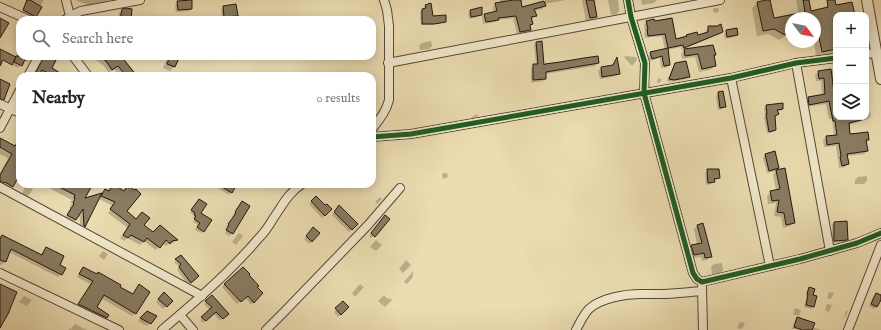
<!DOCTYPE html>
<html lang="en">
<head>
<meta charset="utf-8">
<style>
  body { margin:0; font-family:"IM FELL English",serif; background:#f6f6f6; color:#222 }
  .controls { position:absolute; right:12px; top:12px; display:grid; overflow:hidden; border-radius:8px; box-shadow:0 2px 10px #0003 }
  .controls button { width:36px; height:36px; display:grid; place-items:center; padding:0; border:0; border-bottom:1px solid #e0e0e0; background:#fff; color:#222; font:20px sans-serif }
  .compass { position:absolute; left:785px; top:12px; width:36px; height:36px; border-radius:50%; background:#fff; box-shadow:0 2px 10px #0003; rotate:122deg }
  .list { margin:0; padding:0; list-style:none }
  h2 { display:flex; justify-content:space-between; align-items:center; height:52px; margin:0; padding:0 16px; font-size:17px }
  h2 small { font-size:13px; font-weight:400; color:#767676 }
  .icon { flex:none; width:22px; height:22px; fill:none; stroke:currentColor; stroke-width:2; stroke-linecap:round; stroke-linejoin:round }
  .map { position:relative; flex:none; width:881px; height:330px; overflow:hidden }
  .search { position:absolute; background:#fff; box-shadow:0 2px 10px #0003; left:16px; top:16px; width:360px; height:44px; display:flex; align-items:center; gap:10px; box-sizing:border-box; padding:0 14px; border-radius:12px; color:#767676; font-size:15px }
  .panel { position:absolute; background:#fff; box-shadow:0 2px 10px #0003; left:16px; top:72px; width:360px; height:116px; border-radius:12px }
  .map>svg:first-child { display:block }
</style>
</head>
<body>
<div class="map">
<svg width="881" height="330" viewBox="0 0 881 330">
  <rect width="100%" height="100%" fill="#ebddb1"/>
  <filter id="stains"><feTurbulence type="fractalNoise" baseFrequency=".005" numOctaves="4"/><feColorMatrix values="0 0 0 0 .2 0 0 0 0 .09 0 0 0 0 .02 0 0 0 .5 -.17"/></filter>
  <radialGradient id="worn" r=".72"><stop offset=".6" stop-color="#630" stop-opacity="0"/><stop offset="1" stop-color="#630" stop-opacity=".3"/></radialGradient>
  <g fill="#0003">
    <path d="M26 0H44L35 16 33 19 22 12Z"/>
    <path d="M75 0H109L108 1 95 4 94 5H88Z"/>
    <path d="M500 0H507V2L521 8 545 2V0H566L544 4V6L542 9 534 11 535 16 533 19H530L532 24 529 27 530 30 527 33 517 34 513 18 497 20 495 22 483 24 482 17 485 15 494 13 493 7 496 4 500 3Z"/>
    <path d="M582 0H594L596 16 593 20 586 22Z"/>
    <path d="M608 0H618L619 11 617 14 611 15Z"/>
    <path d="M641 0H657L654 3 642 5Z"/>
    <path d="M796 0H808L810 12 836 42V50L832 54 816 57 814 42H815V18H791V36L789 33 779 40 768 34 757 36 752 8 758 2 773 19 799 14Z"/>
    <path d="M178 2 191 8 189 11 176 12 175 5Z"/>
    <path d="M426 6 432 17 445 21 443 23 431 25H421L420 12 422 10 424 9V8Z"/>
    <path d="M223 7 237 16 234 18 222 20 221 9Z"/>
    <path d="M714 8H718L719 12 714 13 713 9Z"/>
    <path d="M122 10 130 18 138 20H118L119 13Z"/>
    <path d="M471 10 481 14 478 17 469 19 468 13Z"/>
    <path d="M647 22 675 40 685 38 687 36H697L706 33V30L709 27 722 32 719 34 681 50V47L667 50 669 65 666 68H661L660 58 649 61 648 56 651 53 665 50 662 36 645 38 644 33 645 32 644 25Z"/>
    <path d="M726 31 737 35 734 37 725 39 724 34Z"/>
    <path d="M20 35V42L17 40Z"/>
    <path d="M431 41 432 46 429 49 420 50 419 46 422 43Z"/>
    <path d="M536 43 543 67 598 63 595 66 545 74V79L543 81 531 83V68L533 65H536L534 45Z"/>
    <path d="M20 49V56H32L27 62 24 60 21 65 18 68 12 65Z"/>
    <path d="M684 50 715 55 713 56 715 65 712 69 699 72 695 57 682 59 681 54Z"/>
    <path d="M42 56H54L52 59 51 68 61 76H34L41 63Z"/>
    <path d="M97 56H119L136 76H120L114 69 109 73 103 65 95 60Z"/>
    <path d="M168 56H179L174 67 170 71 163 68Z"/>
    <path d="M626 56 636 57 637 60 633 65H631L624 57Z"/>
    <path d="M616 59 619 73 616 76 600 79 598 71 601 68 612 66Z"/>
    <path d="M676 64 689 76 686 79 671 82 667 81 673 67Z"/>
    <path d="M836 70V117H839L840 119 853 117H866V113L870 112 871 116 868 119 848 125 850 135 868 140 866 142 867 151 864 154 847 156 848 164 845 167 839 168 836 146 824 147 823 140 826 137 834 136 832 119H829L826 104 806 107 805 101 808 97 822 95 821 81H816L815 75 818 72Z"/>
    <path d="M659 78 662 80 659 83H657V81Z"/>
    <path d="M718 93 725 106 722 109 718 110 716 96Z"/>
    <path d="M766 106 782 109 780 111H777L778 114 774 117 775 130 773 132 767 133 764 117 765 116 764 108Z"/>
    <path d="M478 114V116L477 117 472 118V117L473 116Z"/>
    <path d="M20 136V173L12 186 8 190 0 187V173L8 158 0 154V142L14 147Z"/>
    <path d="M765 155 778 168 776 171 767 173 763 158Z"/>
    <path d="M708 170 719 178 716 180 714 181V182L711 184 706 185 705 173Z"/>
    <path d="M777 170 794 223 790 226 783 228 781 217 774 216 776 203 768 204 767 196 771 192 776 191 773 174Z"/>
    <path d="M443 173H447L448 177 443 179 442 175Z"/>
    <path d="M867 176V181L864 184H855V180L858 177Z"/>
    <path d="M26 184H35L31 192 27 197 22 194Z"/>
    <path d="M41 184H92L83 199 102 194 105 190 108 192 113 186 123 192 128 187 125 212 153 233 176 240 173 243 168 244 166 246 162 243 156 250 144 241 140 245 127 238 124 241 120 238 128 228 108 213 113 206 99 199 85 226 81 230 79 213 76 220 71 224 64 220 70 209 69 208 72 203 70 202 72 200Z"/>
    <path d="M212 184H236L229 195Z"/>
    <path d="M316 197 325 207 331 209 322 218 309 204Z"/>
    <path d="M380 197 382 199 377 204 375 202Z"/>
    <path d="M197 202 200 213 210 220 201 233 195 230 198 225 193 222 195 219 193 217 194 215 190 213Z"/>
    <path d="M240 205 232 233 229 236 225 233 228 228 226 227 234 216 233 215Z"/>
    <path d="M339 206 356 224 349 232 332 215Z"/>
    <path d="M383 218 388 219 372 238 369 236Z"/>
    <path d="M846 222 847 240 844 242 832 243V225L834 223Z"/>
    <path d="M698 225 711 256 707 260 702 261 701 257 690 258 688 249 692 246 697 245 694 229Z"/>
    <path d="M314 229 319 233 309 244 304 239Z"/>
    <path d="M239 233 243 236 236 245 232 242Z"/>
    <path d="M0 236 40 256 43 251 46 248 59 265 61 274 58 277 9 252 5 262 1 265H0Z"/>
    <path d="M376 240 382 245 376 251 370 247Z"/>
    <path d="M103 251 108 254 104 260 99 256Z"/>
    <path d="M181 256 195 279 188 285 177 270 179 267 174 262Z"/>
    <path d="M406 260 411 265 403 273 399 269Z"/>
    <path d="M722 263 723 270 720 273 712 274 711 267 714 264Z"/>
    <path d="M83 268 132 295 136 289 135 313 132 316 101 298 96 307 106 318 103 321 76 308 90 284 77 277 80 271Z"/>
    <path d="M243 268 255 287 262 293 251 305 245 297 237 304 222 287Z"/>
    <path d="M413 271V277L407 284 404 282Z"/>
    <path d="M360 284 364 287 355 297 352 293Z"/>
    <path d="M809 289 812 296 813 307 811 309 804 307 807 296H806L807 291Z"/>
    <path d="M829 292 834 293 831 299 827 298Z"/>
    <path d="M164 294 172 301 163 309 156 302Z"/>
    <path d="M876 294 881 296V297L877 306 874 309 869 306 873 297Z"/>
    <path d="M384 295 388 299 389 298 392 300 385 307 378 301Z"/>
    <path d="M24 296 32 300 27 306 19 302Z"/>
    <path d="M212 296 227 314 220 321 213 313 203 323 200 320 210 310 204 304Z"/>
    <path d="M343 303 348 307 338 317 334 312Z"/>
    <path d="M827 304 832 305 829 312 825 310Z"/>
    <path d="M795 308 801 310 799 316 793 314Z"/>
    <path d="M846 311H848L845 317H844Z"/>
    <path d="M147 312 156 316 147 326 138 321Z"/>
    <path d="M797 318 812 327 822 330 792 329 795 321Z"/>
    <path d="M740 322 745 323 742 329 737 328Z"/>
    <path d="M75 324 87 330H68L70 328 71 329Z"/>
  </g>
  <g fill="#8a7d63" stroke="#21160e">
    <path d="M27 0H30L42 7 36 17 23 10Z"/>
    <path d="M192 0V9L178 10 177 1Z"/>
    <path d="M513 0H521L522 7 544 1 546 6 534 9 537 16 531 17 533 24 530 25 531 30 520 32 516 16 498 18 499 20 486 22 484 14 497 11 495 3Z"/>
    <path d="M586 0H594L597 17 590 18Z"/>
    <path d="M766 0H770L774 18 805 12 803 0H809L811 11 828 7 827 0H835L836 5 852 2 855 15H836V19H833L836 36V49L822 52 818 32 815 33V18H791V31L785 35 774 29 763 31 757 2Z"/>
    <path d="M431 3 433 16 446 15V22L434 24H422V9L426 8 425 5Z"/>
    <path d="M236 4 238 16 224 17 223 6Z"/>
    <path d="M482 7V15L471 17 470 10Z"/>
    <path d="M126 8 132 9 131 20H120L122 9Z"/>
    <path d="M0 18 9 23 0 38Z"/>
    <path d="M672 18 676 39 687 36 686 35 697 32 698 35 708 32V26H717L721 24 723 32 684 48 683 45 668 48 665 34 648 36 647 29H648L646 21 654 19 655 21Z"/>
    <path d="M737 28 738 35 727 37 726 30Z"/>
    <path d="M542 41 544 65 545 64 560 62 584 58 598 56 599 63 546 72V79L533 80V64H538L536 42Z"/>
    <path d="M713 45 716 55H714L716 66 702 69 698 54 685 56 684 49Z"/>
    <path d="M668 48 670 65 664 66 662 56 652 59 650 52Z"/>
    <path d="M0 49 16 57 12 65 3 60 0 66Z"/>
    <path d="M16 56H33L31 60 26 57 22 66 14 62Z"/>
    <path d="M44 56H47L56 60 52 68 65 76H54L42 70 39 76H34Z"/>
    <path d="M97 56H121L137 76H126L118 66 112 70 106 61Z"/>
    <path d="M170 56H180L175 67 167 64Z"/>
    <path d="M617 57 620 74 602 77 601 67 613 65Z"/>
    <path d="M686 61 690 77 674 80 669 79 675 63Z"/>
    <path d="M831 69 834 92 836 91V118L845 117H864L865 119 849 123 850 134 868 132 869 140H866L868 151 847 154 849 164 842 166 840 157 841 156 839 143 827 145 826 136 837 135 835 121H833L829 101 809 105 808 97 825 94 824 78 819 79 818 71Z"/>
    <path d="M0 79 10 84 4 100 0 99Z"/>
    <path d="M723 91 726 107 720 108 718 92Z"/>
    <path d="M783 103V109L777 110 779 114 775 116 776 130 769 132 766 114H767L766 105Z"/>
    <path d="M0 138 15 146 20 138V174L13 187 5 182 4 183 0 181V175L12 154 0 147Z"/>
    <path d="M775 151 779 168 769 171 765 154Z"/>
    <path d="M785 168 795 223 786 225 784 213 777 212 779 200 772 201 770 191 780 189 776 170Z"/>
    <path d="M707 169H719L720 178 714 179 715 182 708 183Z"/>
    <path d="M53 184H93L85 198 102 193 85 227 84 226 83 209 76 220 67 215 74 204 73 203 75 199 74 198 75 195Z"/>
    <path d="M113 184 124 191 128 185 134 190 136 189 141 194 127 211 136 219 142 212 150 218 144 225 153 232 160 225 178 240 172 241 170 244 166 240 160 248 147 238 144 242 131 235 128 238 123 235 130 224 110 209 115 202 101 196 105 189 109 191Z"/>
    <path d="M217 184H237L232 193Z"/>
    <path d="M316 196 325 205 327 204 332 209 325 216 311 201Z"/>
    <path d="M199 199 207 204 201 213 212 220 204 232 197 227 200 223 194 219 196 216 194 215 195 213 191 210Z"/>
    <path d="M242 201 250 206 233 234 226 230 229 225 228 224 236 213 235 212Z"/>
    <path d="M339 205 358 224 352 230 334 212Z"/>
    <path d="M385 215 390 219 375 237 371 233Z"/>
    <path d="M847 221 848 240 834 241V222Z"/>
    <path d="M703 223 712 257 705 258 704 253 694 255 691 245 702 243 697 225Z"/>
    <path d="M313 227 320 233 312 242 306 236Z"/>
    <path d="M2 235 42 255 46 247 64 256 60 265 66 268 62 275 11 249 6 262 0 260V239Z"/>
    <path d="M181 255 199 276 191 283 179 267 181 264 175 259Z"/>
    <path d="M83 267 97 274 98 272 121 285 120 287 133 294 139 284 150 292 136 314 104 295 97 307 109 315 107 318 78 304 93 281 79 274Z"/>
    <path d="M243 267 250 274 249 275 259 286 257 287 263 293 254 303 248 296 241 302 224 284Z"/>
    <path d="M0 284 17 292 8 314 0 328Z"/>
    <path d="M809 287 815 289 813 295 817 296 814 307 806 305 808 294H807Z"/>
    <path d="M164 292 173 301 167 307 158 299Z"/>
    <path d="M876 293 881 295V300L877 307 871 304Z"/>
    <path d="M212 295 229 314 223 319 216 312 206 321 201 317 212 307 205 301Z"/>
    <path d="M343 301 349 307 341 315 335 308Z"/>
    <path d="M147 311 157 316 151 324 140 318Z"/>
    <path d="M797 317 815 323 812 330H802L794 327Z"/>
  </g>
  <g fill="none" stroke-linecap="round" stroke-linejoin="round">
    <defs>
      <g id="minor">
        <path d="M66 0 70 16"/>
        <path d="M628 0 631 17 645 63 644 93 693 273 697 279 702 282 800 259 857 243 881 233"/>
        <path d="M0 7 29 20"/>
        <path d="M65 20 70 16 81 11 140 0"/>
        <path d="M866 54 876 53"/>
        <path d="M73 56 88 76"/>
        <path d="M388 63 720 0"/>
        <path d="M796 63 830 251"/>
        <path d="M28 76 39 56"/>
        <path d="M731 78 770 266"/>
        <path d="M0 104 20 113"/>
        <path d="M0 128 20 90"/>
        <path d="M372 129C379 120 386 112 389 100V26L387 10 384 0"/>
        <path d="M372 137 411 134 731 78 796 63 836 58"/>
        <path d="M0 187 202 296"/>
        <path d="M0 273 119 330"/>
        <path d="M702 287 703 330"/>
        <path d="M180 315 193 330"/>
        <path d="M162 330C196 301 229 273 258 239 264 233 269 226 273 219 282 206 288 193 302 184"/>
        <path d="M266 330 284 312 368 225 400 188"/>
        <path d="M576 330C580 323 583 315 589 309 601 298 625 294 641 294 647 294 653 294 659 294 674 294 688 292 702 291"/>
        <path d="M848 330 881 245"/>
      </g>
      <path id="tertiary" d="M867 0 881 79"/>
    </defs>
    <use href="#minor" stroke="#544837" stroke-width="10"/>
    <use href="#tertiary" stroke="#544837" stroke-width="12"/>
    <use href="#minor" stroke="#f2e9cc" stroke-width="8"/>
    <use href="#tertiary" stroke="#f2e9cc" stroke-width="10"/>
    <defs>
      <g id="cycleway">
        <path d="M628 0 631 17 645 63 644 93 693 273 697 279 702 282 800 259 857 243 881 233"/>
        <path d="M372 137 411 134 731 78 796 63 836 58"/>
      </g>
    </defs>
    <use href="#cycleway" stroke="#f2e9cc" stroke-width="8"/>
    <use href="#cycleway" stroke="#1b5e20" stroke-width="5"/>
  </g>
  <rect width="100%" height="100%" filter="url(#stains)"/>
  <rect width="100%" height="100%" fill="url(#worn)"/>
</svg>
<div class="controls">
<button>+</button>
<button>−</button>
<button><svg class="icon" aria-label="layers" viewBox="0 0 24 24"><path d="M12 4l9 5-9 5-9-5zM3 14l9 5 9-5"/></svg></button>
</div>
<svg class="compass" viewBox="-18 -18 36 36"><path d="M0-13l5 13h-10z" fill="#e53935"/><path d="M0 13l5-13h-10z" fill="#767676"/></svg>
<div class="search"><svg class="icon" aria-label="search" viewBox="0 0 24 24"><circle cx="10" cy="10" r="6"/><path d="M15 15l6 6"/></svg>Search here</div>
<section class="panel">
<h2>Nearby<small>0 results</small></h2>
<ul class="list">
</ul>
</section>
</div>
</body>
</html>
